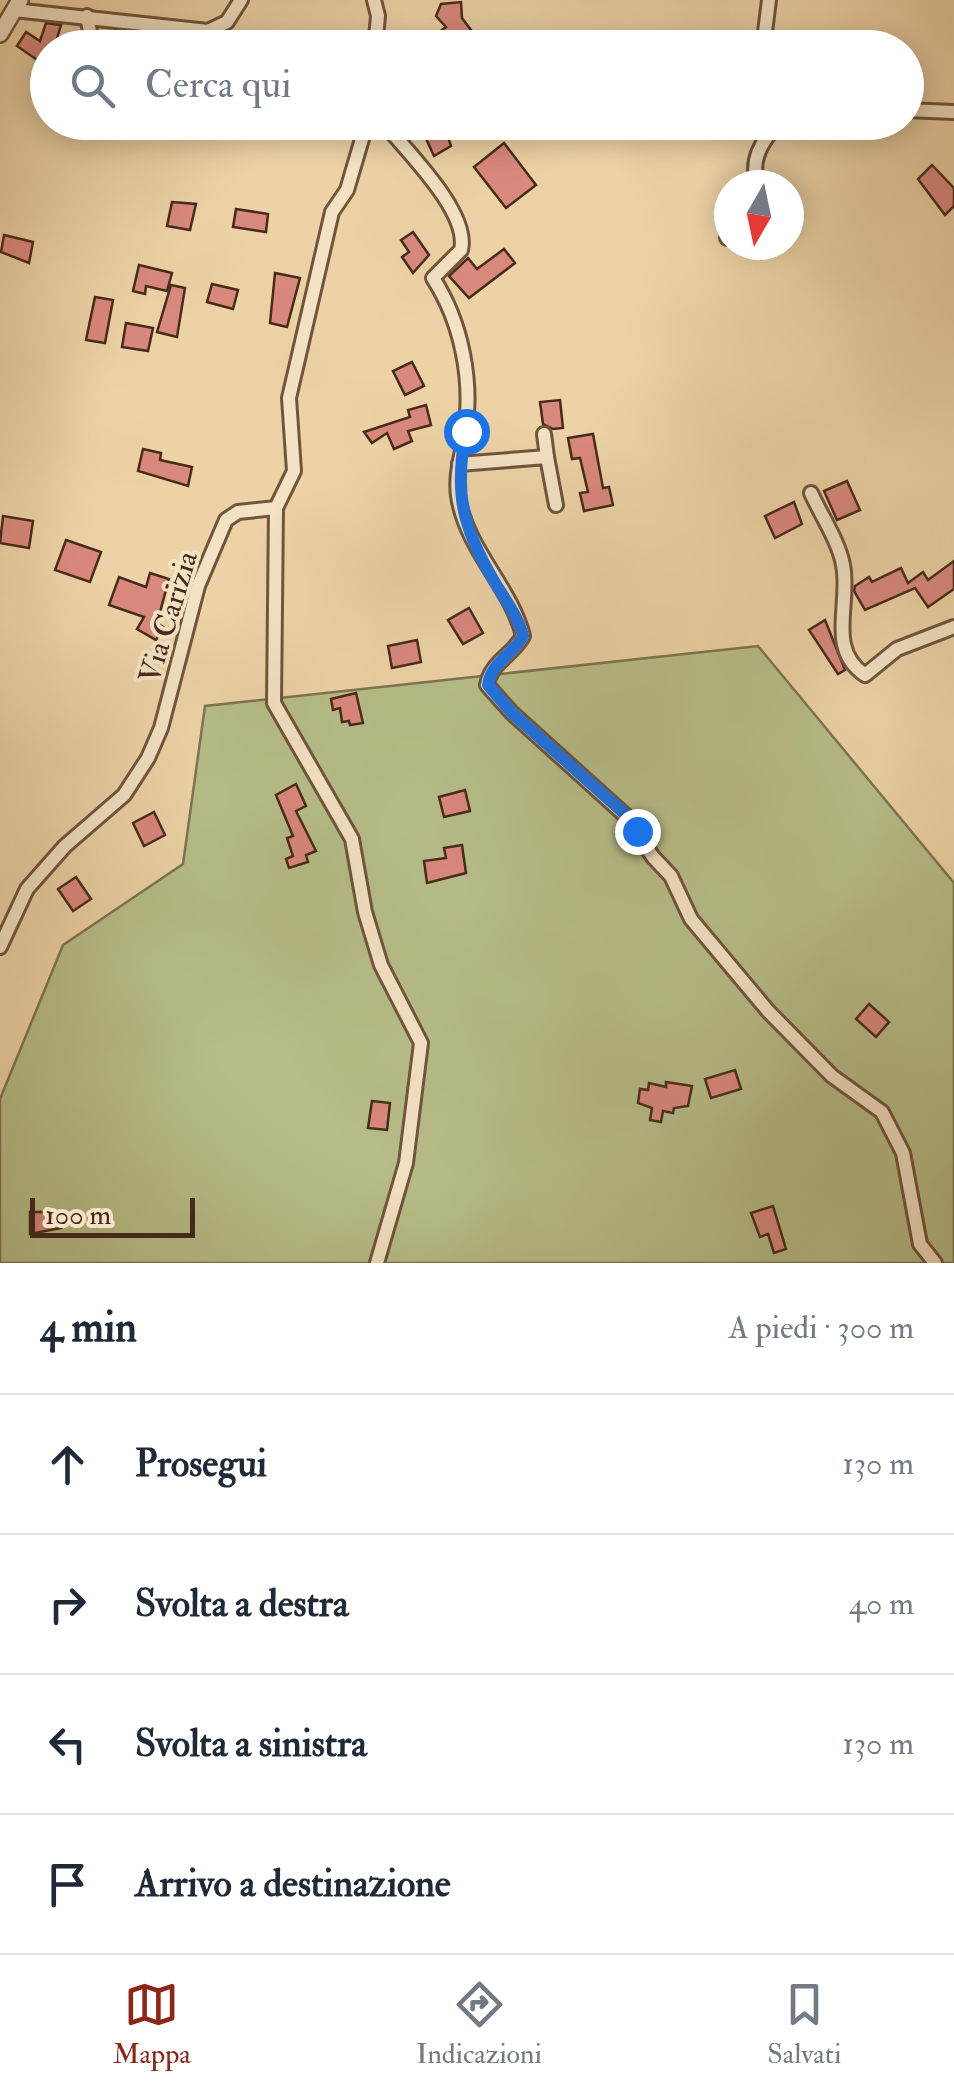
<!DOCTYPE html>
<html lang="it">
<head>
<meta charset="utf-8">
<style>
  body { margin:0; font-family:"IM FELL Double Pica",serif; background:#f6f6f7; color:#1f2937 }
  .compass { position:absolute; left:714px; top:170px; width:90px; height:90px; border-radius:50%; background:#fff; box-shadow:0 5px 25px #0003; rotate:189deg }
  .scale { position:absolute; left:30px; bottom:25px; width:165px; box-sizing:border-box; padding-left:10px; border:5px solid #462b19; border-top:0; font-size:28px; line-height:35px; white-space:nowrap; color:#462b19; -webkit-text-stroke:8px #f3e2c4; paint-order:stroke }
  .stop { position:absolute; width:30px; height:30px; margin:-22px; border:8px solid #1a73e8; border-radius:50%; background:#fff }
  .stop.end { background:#1a73e8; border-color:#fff; box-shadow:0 2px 10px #0008 }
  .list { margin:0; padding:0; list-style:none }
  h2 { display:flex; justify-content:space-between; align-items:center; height:130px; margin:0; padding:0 40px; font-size:42px }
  h2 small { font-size:32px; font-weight:400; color:#747a83 }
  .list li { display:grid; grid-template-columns:65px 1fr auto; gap:30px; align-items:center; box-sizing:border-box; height:140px; padding:0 40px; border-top:2px solid #e0e1e3 }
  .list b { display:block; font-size:38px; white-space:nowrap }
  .list em { font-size:32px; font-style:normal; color:#747a83 }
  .icon { flex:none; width:55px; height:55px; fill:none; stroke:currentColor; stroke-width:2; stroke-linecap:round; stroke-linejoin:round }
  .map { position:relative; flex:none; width:954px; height:1263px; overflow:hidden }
  .search { position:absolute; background:#fff; box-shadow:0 5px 25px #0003; left:30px; right:30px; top:30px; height:110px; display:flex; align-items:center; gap:25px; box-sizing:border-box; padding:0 35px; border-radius:55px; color:#747a83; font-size:38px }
  .sheet { height:690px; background:#fff }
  nav { display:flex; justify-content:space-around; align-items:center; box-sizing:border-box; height:140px; border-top:2px solid #e0e1e3; background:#fff; font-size:28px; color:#747a83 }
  nav a { display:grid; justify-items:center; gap:5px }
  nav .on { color:#8f2418 }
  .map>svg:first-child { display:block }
</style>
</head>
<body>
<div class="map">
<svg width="954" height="1263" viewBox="0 0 954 1263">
  <rect width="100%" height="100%" fill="#ecd2a5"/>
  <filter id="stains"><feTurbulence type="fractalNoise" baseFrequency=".002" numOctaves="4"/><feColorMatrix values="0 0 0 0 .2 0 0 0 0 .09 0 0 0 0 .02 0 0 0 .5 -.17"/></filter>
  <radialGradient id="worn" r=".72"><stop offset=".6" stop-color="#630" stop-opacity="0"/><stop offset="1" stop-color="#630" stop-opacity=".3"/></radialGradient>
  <path fill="#b6bd88" stroke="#7e7450" stroke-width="2.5" d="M758 646 954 883V1263H0V1099L63 945 183 864 205 706Z"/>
  <g fill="#d9887d" stroke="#462b19" stroke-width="2.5">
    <path d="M461 2 462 18 471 30 448 46 438 33 446 27 436 16 441 4Z"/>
    <path d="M46 23 61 25 54 48H48L40 62 17 46 26 32 40 41Z"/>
    <path d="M443 122 451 146 434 156 423 132Z"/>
    <path d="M504 143 536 185 506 208 474 167Z"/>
    <path d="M932 165 954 188V206L945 215 918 179Z"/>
    <path d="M172 202 196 204 190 230 167 226Z"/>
    <path d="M236 209 268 214 266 232 233 227Z"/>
    <path d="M413 232 429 255 413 273 402 257 409 252 401 240Z"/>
    <path d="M4 235 33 242 29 263 1 252Z"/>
    <path d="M504 249 515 263 469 298 449 276 468 258 477 269Z"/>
    <path d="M139 265 172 273 167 291 146 286 145 294 133 291Z"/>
    <path d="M275 273 300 278 287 327 270 323Z"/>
    <path d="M212 284 238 290 233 309 207 302Z"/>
    <path d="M171 285 185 288 177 337 157 332Z"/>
    <path d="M95 297 113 300 105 343 86 340Z"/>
    <path d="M126 323 153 328 148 351 122 347Z"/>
    <path d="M412 362 424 386 405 395 393 371Z"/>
    <path d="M560 400 563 428 553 429 543 424 540 402Z"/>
    <path d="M426 405 431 425 408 431 412 441 394 449 387 433 372 443 364 432 410 417 408 410Z"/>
    <path d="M593 434 603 488 609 487 613 505 584 511 580 493 588 492 580 458 572 459 568 438Z"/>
    <path d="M143 449 161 453 160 460 192 467 188 486 138 471Z"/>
    <path d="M847 481 860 510 837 520 824 491Z"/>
    <path d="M794 502 802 524 775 538 765 516Z"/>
    <path d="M3 516 33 521 29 548 0 543Z"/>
    <path d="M66 540 101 552 90 582 55 570Z"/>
    <path d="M954 561V589L928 607 915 588 865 610 854 591 855 586 869 577 872 582 901 568 908 583 923 572 928 580Z"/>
    <path d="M150 573 169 579 157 623 163 627 156 640 137 629 144 617 109 605 119 577 146 587Z"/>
    <path d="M469 608 483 633 463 644 448 620Z"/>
    <path d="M825 620 845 670 838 674 809 630Z"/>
    <path d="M417 640 421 662 392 668 388 646Z"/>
    <path d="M356 693 363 723 350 725 349 721 342 722 340 708 333 710 331 699Z"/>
    <path d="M296 784 306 806 296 811 316 851 306 855 308 862 289 868 286 859 293 856 287 838 293 836 276 795Z"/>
    <path d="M465 790 470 811 444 817 439 797Z"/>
    <path d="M154 812 165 835 144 846 133 823Z"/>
    <path d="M462 845 466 873 427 883 424 861 446 858 444 848Z"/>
    <path d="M76 877 91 899 73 911 58 889Z"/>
    <path d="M869 1004 889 1022 876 1037 856 1019Z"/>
    <path d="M735 1070 741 1089 711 1098 705 1079Z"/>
    <path d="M666 1082 692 1086 688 1106 674 1108 673 1113 663 1111 661 1122 650 1120 652 1108 638 1103 640 1089 648 1090 649 1083 666 1087Z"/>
    <path d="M372 1101 390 1103 387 1130 368 1128Z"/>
    <path d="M773 1206 786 1249 774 1253 768 1234 760 1237 751 1213Z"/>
    <path d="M30 1212H61V1228L30 1234Z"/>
  </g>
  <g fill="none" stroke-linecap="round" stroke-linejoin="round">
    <defs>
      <g id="minor">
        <path d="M374 0 378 16 375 48"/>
        <path d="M14 10 208 31 227 22 241 0"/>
        <path d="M87 16 92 42 103 48"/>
        <path d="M763 48 769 0"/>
        <path d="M906 110 954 112"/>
        <path d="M383 122C406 151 470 212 461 250L433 278C462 323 473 381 465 434 462 455 455 474 458 496 466 549 511 587 523 636 513 655 491 662 487 685L512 713 625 815 653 857 671 876 691 919 768 1011 832 1076 882 1112 903 1153 920 1244 935 1263"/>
        <path d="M759 185C748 162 763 139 780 122"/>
        <path d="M727 238H729"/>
        <path d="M544 434 547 457"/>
        <path d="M459 464 547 457 556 505"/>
        <path d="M811 493C821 515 839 542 843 565 851 603 826 649 865 675L897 649 954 627"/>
        <path d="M276 508 274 703 352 839 365 912 381 965 421 1043 406 1163 377 1263"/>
        <path d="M0 947 27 889 65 846 124 795 148 758 161 728 198 586 226 520 238 512 276 508 294 471 289 398 332 212 347 190 367 122"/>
      </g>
      <path id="tertiary" d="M0 34 20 0"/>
    </defs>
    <use href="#minor" stroke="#70553c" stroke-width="18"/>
    <use href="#tertiary" stroke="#70553c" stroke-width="20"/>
    <use href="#minor" stroke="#f3e2c4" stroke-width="12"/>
    <use href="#tertiary" stroke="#f3e2c4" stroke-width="15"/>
  </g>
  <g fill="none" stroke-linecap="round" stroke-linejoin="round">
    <path stroke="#1a73e8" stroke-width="12" d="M466 431C454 492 462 527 494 581 504 598 518 616 523 636 513 655 491 662 488 685L512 713 625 814 637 831"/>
  </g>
  <g text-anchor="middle" stroke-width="8" stroke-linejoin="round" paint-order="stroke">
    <g font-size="30" fill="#462b19" stroke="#f3e2c4">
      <text transform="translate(168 617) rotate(-73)" y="10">Via Carizia</text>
    </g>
  </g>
  <rect width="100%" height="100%" filter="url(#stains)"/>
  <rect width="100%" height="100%" fill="url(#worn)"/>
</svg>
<svg class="compass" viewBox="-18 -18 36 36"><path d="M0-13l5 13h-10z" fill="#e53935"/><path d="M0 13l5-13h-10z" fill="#747a83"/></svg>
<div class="scale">100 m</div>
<div class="stop" style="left:466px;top:431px"></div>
<div class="stop end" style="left:637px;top:831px"></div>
<div class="search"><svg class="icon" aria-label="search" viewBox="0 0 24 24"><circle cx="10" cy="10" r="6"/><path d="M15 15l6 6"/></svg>Cerca qui</div>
</div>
<section class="sheet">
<h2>4 min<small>A piedi · 300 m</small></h2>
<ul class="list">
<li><svg class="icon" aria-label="ahead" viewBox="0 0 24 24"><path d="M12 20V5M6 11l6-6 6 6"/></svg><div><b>Prosegui</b></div><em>130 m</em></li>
<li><svg class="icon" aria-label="right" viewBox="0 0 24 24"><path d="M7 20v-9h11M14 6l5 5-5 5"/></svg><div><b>Svolta a destra</b></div><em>40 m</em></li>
<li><svg class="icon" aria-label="left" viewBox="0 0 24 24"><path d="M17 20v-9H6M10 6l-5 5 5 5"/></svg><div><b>Svolta a sinistra</b></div><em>130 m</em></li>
<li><svg class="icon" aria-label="arrive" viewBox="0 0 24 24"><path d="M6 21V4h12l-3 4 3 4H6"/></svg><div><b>Arrivo a destinazione</b></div></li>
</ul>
</section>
<nav>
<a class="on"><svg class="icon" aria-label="map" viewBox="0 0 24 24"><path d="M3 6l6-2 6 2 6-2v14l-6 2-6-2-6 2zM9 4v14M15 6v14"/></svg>Mappa</a>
<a><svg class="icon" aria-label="directions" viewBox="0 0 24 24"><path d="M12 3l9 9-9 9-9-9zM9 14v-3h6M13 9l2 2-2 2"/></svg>Indicazioni</a>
<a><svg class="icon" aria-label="saved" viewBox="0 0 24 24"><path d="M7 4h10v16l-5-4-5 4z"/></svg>Salvati</a>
</nav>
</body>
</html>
